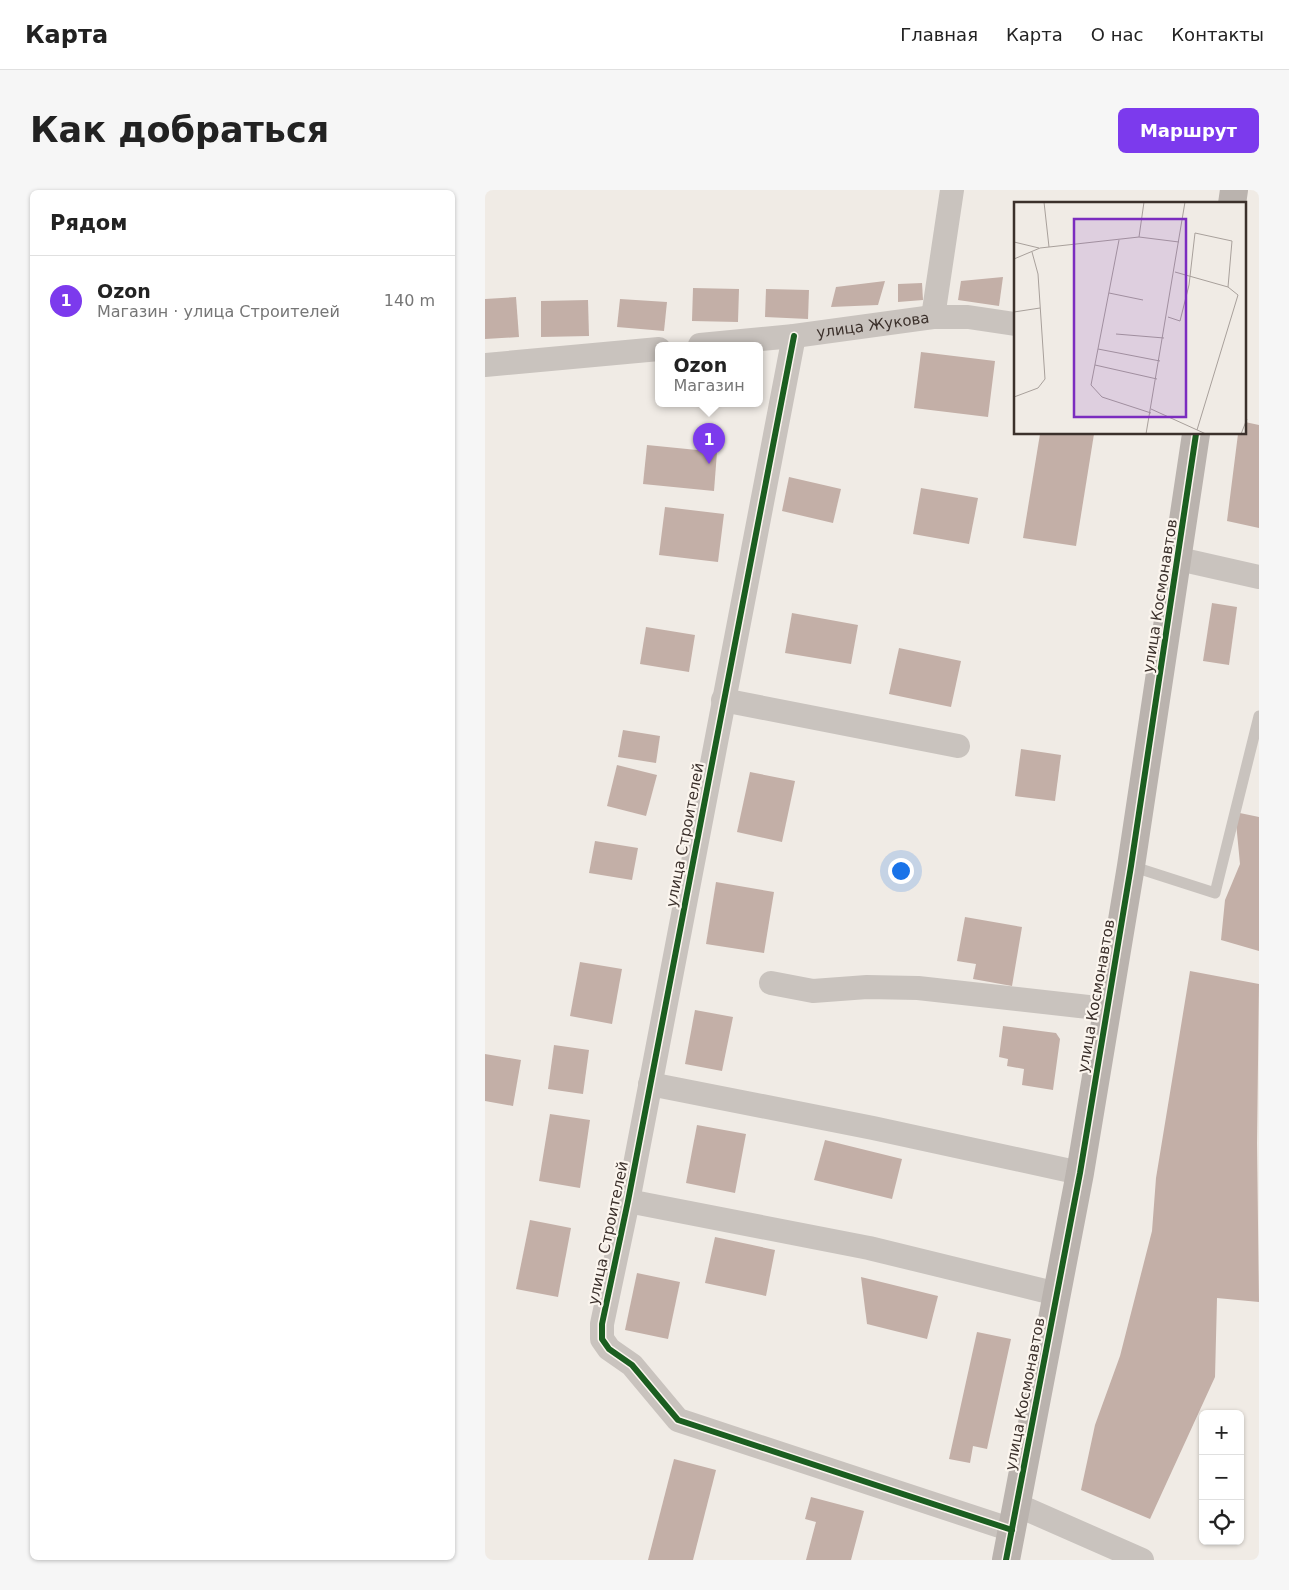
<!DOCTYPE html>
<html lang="ru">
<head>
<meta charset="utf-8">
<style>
  body { margin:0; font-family:"DejaVu Sans",sans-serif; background:#f6f6f6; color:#222 }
  .controls { position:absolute; right:15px; bottom:15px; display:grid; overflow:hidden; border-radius:8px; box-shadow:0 1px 4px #0004 }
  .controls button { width:45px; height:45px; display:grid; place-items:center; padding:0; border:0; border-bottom:1px solid #e0e0e0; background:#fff; color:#222; font:25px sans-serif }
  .you { position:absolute; left:415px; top:680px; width:18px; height:18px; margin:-12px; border:4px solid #fff; border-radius:50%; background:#1a73e8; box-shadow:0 0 0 8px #1a73e833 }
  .badge { display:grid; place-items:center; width:32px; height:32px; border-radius:50%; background:#7c3aed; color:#fff; font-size:16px; font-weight:700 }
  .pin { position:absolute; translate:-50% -41px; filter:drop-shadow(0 1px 2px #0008) }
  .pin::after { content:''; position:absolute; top:26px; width:18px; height:15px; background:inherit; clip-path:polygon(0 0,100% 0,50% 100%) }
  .popup { position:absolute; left:170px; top:152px; width:108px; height:65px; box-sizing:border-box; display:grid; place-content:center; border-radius:8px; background:#fff; filter:drop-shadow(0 1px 4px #0005); font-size:16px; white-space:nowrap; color:#767676 }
  .popup b { font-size:19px; color:#222 }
  .popup::after { content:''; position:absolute; left:50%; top:100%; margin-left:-10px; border:10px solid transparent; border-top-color:#fff }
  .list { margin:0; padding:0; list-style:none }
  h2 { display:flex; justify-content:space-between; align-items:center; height:65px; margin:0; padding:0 20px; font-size:21px }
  h2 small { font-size:16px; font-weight:400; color:#767676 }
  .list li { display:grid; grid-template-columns:32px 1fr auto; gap:15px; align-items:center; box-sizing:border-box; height:90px; padding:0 20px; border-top:1px solid #e0e0e0 }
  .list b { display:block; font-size:19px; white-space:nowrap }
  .list p { margin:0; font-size:16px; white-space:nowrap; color:#767676 }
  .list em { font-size:16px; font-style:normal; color:#767676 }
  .icon { flex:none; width:28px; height:28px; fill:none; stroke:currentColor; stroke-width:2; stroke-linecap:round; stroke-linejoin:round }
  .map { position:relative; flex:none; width:774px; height:1370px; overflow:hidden; border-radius:8px }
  header { display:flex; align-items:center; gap:30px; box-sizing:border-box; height:70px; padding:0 25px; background:#fff; border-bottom:1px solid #e0e0e0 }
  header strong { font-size:24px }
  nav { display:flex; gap:28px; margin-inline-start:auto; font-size:18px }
  .intro { display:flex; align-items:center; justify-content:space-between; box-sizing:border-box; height:120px; padding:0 30px }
  h1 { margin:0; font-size:35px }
  .button { padding:12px 22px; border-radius:8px; background:#7c3aed; color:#fff; font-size:18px; font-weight:700 }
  main { display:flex; gap:30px; padding:0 30px }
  aside { flex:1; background:#fff; border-radius:8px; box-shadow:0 1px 4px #0004 }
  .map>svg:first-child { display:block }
</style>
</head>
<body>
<header>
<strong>Карта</strong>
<nav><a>Главная</a><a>Карта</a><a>О нас</a><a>Контакты</a></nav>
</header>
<div class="intro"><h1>Как добраться</h1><a class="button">Маршрут</a></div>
<main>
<aside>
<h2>Рядом<small></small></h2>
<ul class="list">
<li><span class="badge">1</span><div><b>Ozon</b><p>Магазин · улица Строителей</p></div><em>140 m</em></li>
</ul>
</aside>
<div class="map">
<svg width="774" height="1370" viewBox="0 0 774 1370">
  <rect width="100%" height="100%" fill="#f0ebe5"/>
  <g fill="#c3afa7">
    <path d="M518 87 514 116 473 110 476 91Z"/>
    <path d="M400 91 393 115 346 117 351 97Z"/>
    <path d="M437 93 438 110 413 112V94Z"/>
    <path d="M208 98 254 99 253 132 207 131Z"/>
    <path d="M281 99 324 100 323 129 280 127Z"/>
    <path d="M31 107 34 147 0 149V109Z"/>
    <path d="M135 109 182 112 179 141 132 137Z"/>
    <path d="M103 110 104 146 56 147V111Z"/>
    <path d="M436 162 510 171 503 227 429 218Z"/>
    <path d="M760 232 774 235V338L742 331 753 244H760Z"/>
    <path d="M555 244H609L591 356 538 348Z"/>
    <path d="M162 255 232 262 229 301 158 294Z"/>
    <path d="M304 287 356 299 348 333 297 321Z"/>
    <path d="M436 298 493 308 484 354 428 344Z"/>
    <path d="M180 317 239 324 233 372 174 365Z"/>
    <path d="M727 413 752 417 744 475 718 471Z"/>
    <path d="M307 423 373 435 366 474 300 463Z"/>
    <path d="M161 437 210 445 204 482 155 474Z"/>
    <path d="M414 458 476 471 466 517 404 504Z"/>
    <path d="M138 540 175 546 171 573 133 567Z"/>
    <path d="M536 559 576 565 570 611 530 606Z"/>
    <path d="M132 575 172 585 161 626 122 616Z"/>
    <path d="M265 582 310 591 297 652 252 642Z"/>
    <path d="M750 622 774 627V761L736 750 740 710 755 674Z"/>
    <path d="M110 651 153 658 147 690 104 683Z"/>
    <path d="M231 692 289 702 279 763 221 754Z"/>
    <path d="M480 727 537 737 527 796 488 789 491 774 472 771Z"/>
    <path d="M95 772 137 779 127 834 85 826Z"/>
    <path d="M705 781 774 794 772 953 774 1112 732 1108 730 1187 665 1329 596 1300 610 1235 635 1166 667 1041 671 988Z"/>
    <path d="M210 820 248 827 237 881 200 874Z"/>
    <path d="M518 836 571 843 575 849 568 900 537 895 539 879 522 876 523 869 514 867Z"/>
    <path d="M69 855 104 860 98 904 63 899Z"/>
    <path d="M0 864 36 870 28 916 0 911Z"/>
    <path d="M65 924 105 930 95 998 54 991Z"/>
    <path d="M212 935 261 944 250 1003 201 993Z"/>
    <path d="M340 950 417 969 407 1009 329 990Z"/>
    <path d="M45 1030 86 1038 73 1107 31 1099Z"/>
    <path d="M230 1047 290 1060 281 1106 220 1093Z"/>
    <path d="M152 1083 195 1092 183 1149 140 1140Z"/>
    <path d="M376 1087 453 1106 442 1149 382 1134Z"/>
    <path d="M492 1142 526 1149 502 1259 488 1256 485 1273 464 1269Z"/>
    <path d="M189 1269 231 1280 208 1370H163Z"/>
    <path d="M326 1307 379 1321 366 1370H321L331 1332 320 1329Z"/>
  </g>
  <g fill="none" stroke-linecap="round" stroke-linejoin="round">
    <path stroke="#c9c3be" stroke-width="11" d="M646 676 730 703 774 526"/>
    <g stroke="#c9c3be" stroke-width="24">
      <path d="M448 127 467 0"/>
      <path d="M309 146 143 1011 117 1134V1149L124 1159 147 1175 193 1230 527 1340"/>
      <path id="s1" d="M215 155 309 146 448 127H483L530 134"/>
      <path d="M0 175 174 159"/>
      <path d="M694 369 774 387"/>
      <path d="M238 510 473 556"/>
      <path d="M286 793 328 801 382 797 433 798 621 819"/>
      <path d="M165 894 388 938 595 983"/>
      <path d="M143 1011 384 1058 572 1104"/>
      <path d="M532 1315 657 1370"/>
    </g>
    <g stroke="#bab3ae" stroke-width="28">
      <path d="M747 14 749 0"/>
      <path d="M521 1370 595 983 646 676 711 244"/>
    </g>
    <defs>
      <g id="cycleway">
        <path d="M309 146 143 1011 117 1134V1149L124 1159 147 1175 193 1230 527 1340"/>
        <path d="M521 1370 595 983 646 676 711 244"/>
      </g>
    </defs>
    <use href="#cycleway" stroke="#fbf5ee" stroke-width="9"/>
    <use href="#cycleway" stroke="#1b5e20" stroke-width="6"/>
  </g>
  <g text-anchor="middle" stroke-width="4.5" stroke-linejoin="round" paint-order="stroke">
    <g font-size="15" fill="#3b302b" stroke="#fbf5ee">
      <text dy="5" stroke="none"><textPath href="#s1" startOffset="174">улица Жукова</textPath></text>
      <text transform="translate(675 406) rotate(-81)" y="5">улица Космонавтов</text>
      <text transform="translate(200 645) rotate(-79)" y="5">улица Строителей</text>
      <text transform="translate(611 806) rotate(-80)" y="5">улица Космонавтов</text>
      <text transform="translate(123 1043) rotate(-78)" y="5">улица Строителей</text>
      <text transform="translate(540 1204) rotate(-79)" y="5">улица Космонавтов</text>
    </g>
  </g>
  <g transform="translate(529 12)">
    <rect width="232" height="232" fill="#f0ebe5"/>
    <path fill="none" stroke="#a8a09b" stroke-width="1" d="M30 0 35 45M125 35 130 0M105 38 77 183 88 195 137 211M0 40 25 46M0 57 26 46 125 35 165 40M161 70 214 85 224 93 183 228M95 91 129 98M0 110 26 106M154 115 166 119 175 83 181 31 218 39 214 85M102 132 150 136M84 147 146 159M81 163 143 177M0 195 24 186 31 177 24 72 18 50M137 207 192 232M132 232 171 0M227 232 233 217"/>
    <path fill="#7b2cbf" fill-opacity="0.15" stroke="#7b2cbf" stroke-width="2.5" d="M60 17H172V215H60Z"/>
    <rect width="232" height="232" fill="none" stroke="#3b302b" stroke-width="2.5"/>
  </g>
</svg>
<div class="controls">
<button>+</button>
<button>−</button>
<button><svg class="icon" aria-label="locate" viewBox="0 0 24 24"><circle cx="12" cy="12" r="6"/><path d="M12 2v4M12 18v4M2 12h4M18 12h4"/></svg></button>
</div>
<div class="you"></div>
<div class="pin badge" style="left:224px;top:274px">1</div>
<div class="popup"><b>Ozon</b>Магазин</div>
</div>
</main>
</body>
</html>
